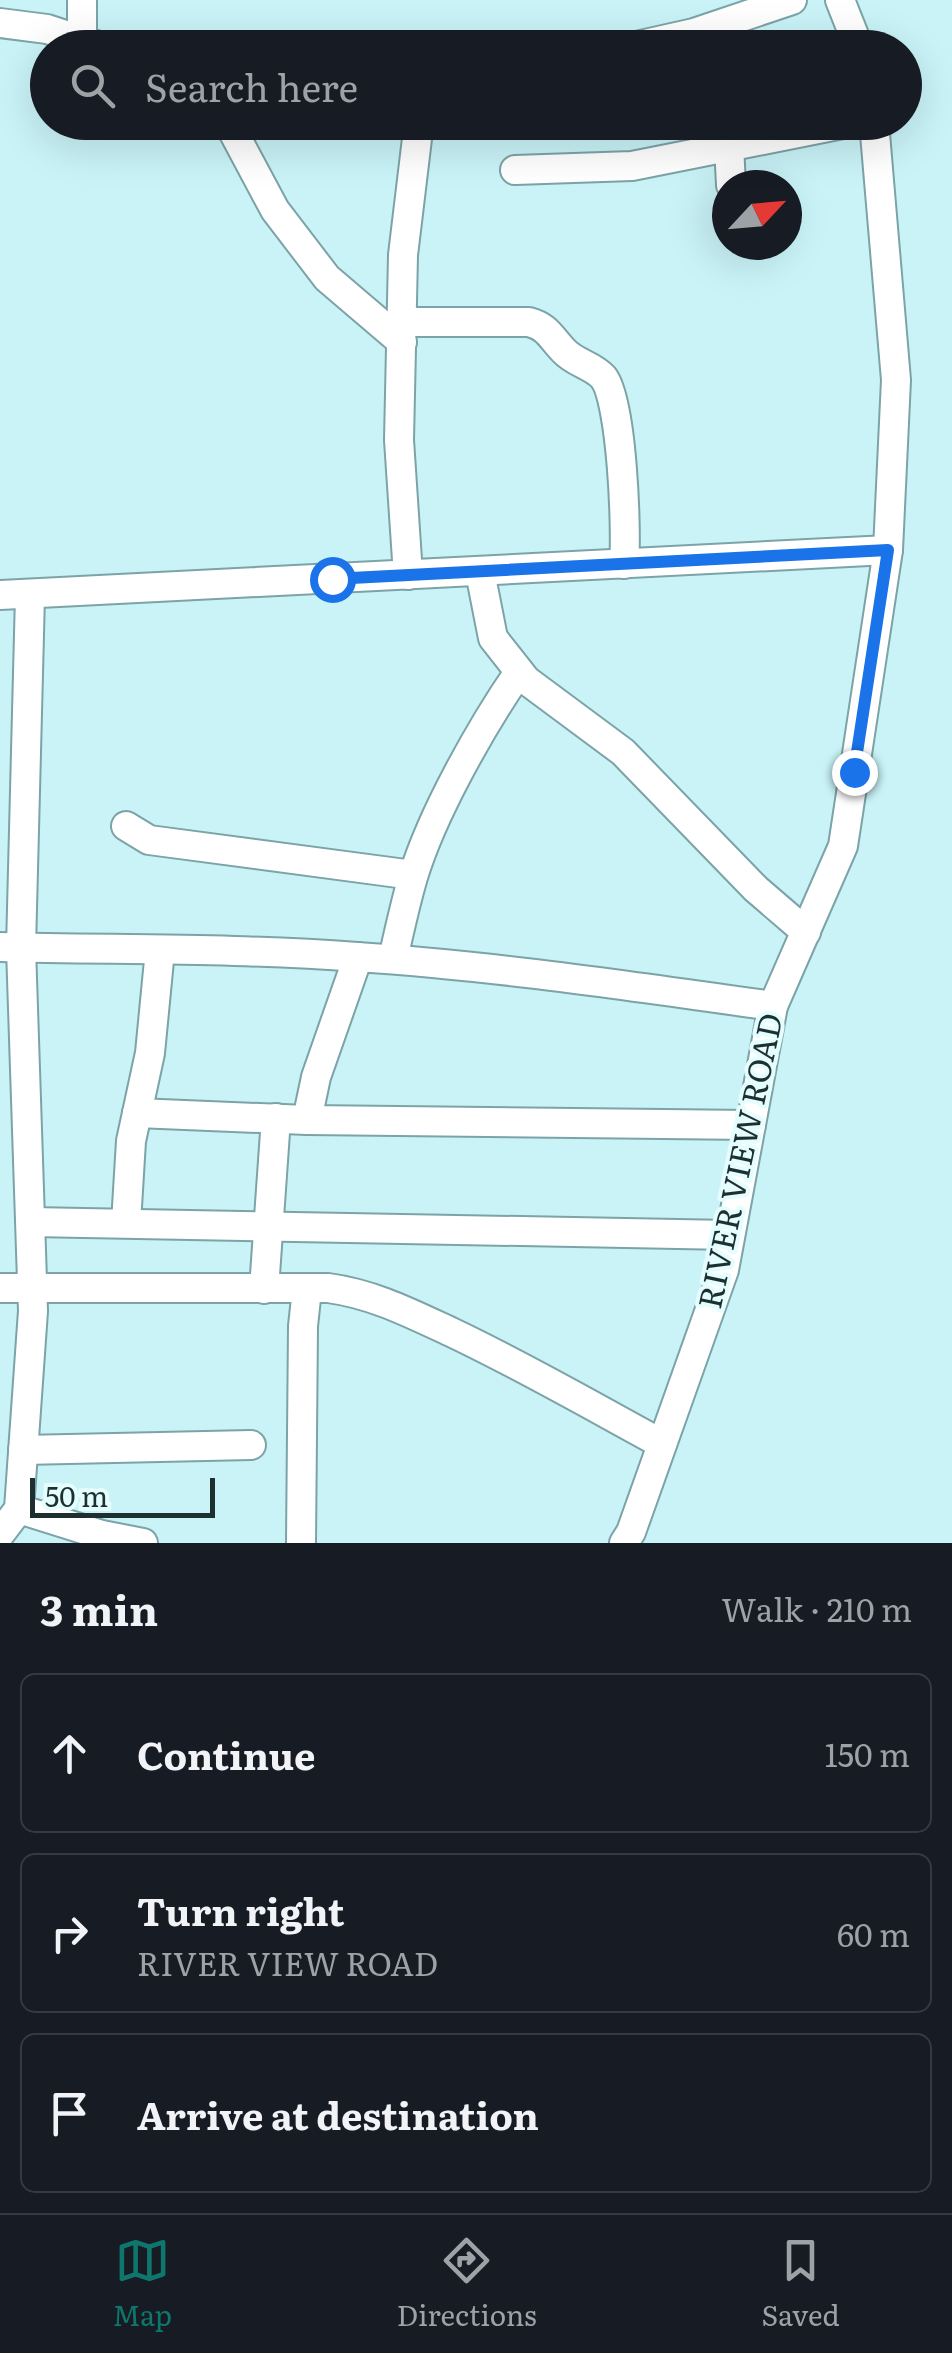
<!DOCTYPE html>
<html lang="en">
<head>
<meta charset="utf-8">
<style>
  body { margin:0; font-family:Literata,serif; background:#242831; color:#f1f3f6 }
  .compass { position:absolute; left:712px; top:170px; width:90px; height:90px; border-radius:50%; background:#171b24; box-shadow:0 10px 40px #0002; rotate:64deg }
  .scale { position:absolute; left:30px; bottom:25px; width:185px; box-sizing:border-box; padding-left:10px; border:5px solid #1e2f30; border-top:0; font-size:28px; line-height:35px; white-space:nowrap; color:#1e2f30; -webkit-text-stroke:8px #e4fdff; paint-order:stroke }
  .stop { position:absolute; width:30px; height:30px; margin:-22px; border:8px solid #1a73e8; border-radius:50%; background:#fff }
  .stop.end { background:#1a73e8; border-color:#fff; box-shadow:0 2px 10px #0008 }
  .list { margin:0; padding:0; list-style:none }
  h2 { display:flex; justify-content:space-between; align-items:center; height:130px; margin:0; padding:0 40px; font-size:42px }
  h2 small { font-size:32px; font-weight:400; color:#9ea1a6 }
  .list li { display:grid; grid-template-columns:65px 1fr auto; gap:30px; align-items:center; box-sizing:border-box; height:160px; margin:0 20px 20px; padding:0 20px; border:2px solid #363941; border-radius:15px }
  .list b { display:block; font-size:38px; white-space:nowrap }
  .list p { margin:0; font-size:32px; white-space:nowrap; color:#9ea1a6 }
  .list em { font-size:32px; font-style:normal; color:#9ea1a6 }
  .icon { flex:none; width:55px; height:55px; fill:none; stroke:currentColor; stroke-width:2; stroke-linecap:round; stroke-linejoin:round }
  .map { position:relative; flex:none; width:952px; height:1543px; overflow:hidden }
  .search { position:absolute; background:#171b24; box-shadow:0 10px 40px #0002; left:30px; right:30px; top:30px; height:110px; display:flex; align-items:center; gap:25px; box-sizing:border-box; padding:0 35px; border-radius:55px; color:#9ea1a6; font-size:38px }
  .sheet { height:670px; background:#171b24 }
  nav { display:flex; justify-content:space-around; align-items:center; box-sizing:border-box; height:140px; border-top:2px solid #363941; background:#171b24; font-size:28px; color:#9ea1a6 }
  nav a { display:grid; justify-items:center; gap:5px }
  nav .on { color:#0f766e }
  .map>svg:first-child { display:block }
</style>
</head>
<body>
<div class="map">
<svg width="952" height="1543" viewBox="0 0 952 1543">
  <rect width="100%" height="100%" fill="#c9f3f7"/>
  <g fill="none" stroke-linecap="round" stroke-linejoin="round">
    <defs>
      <g id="minor">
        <path d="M840 0 859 48"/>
        <path d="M0 23 47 29 105 48"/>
        <path d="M82 38V0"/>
        <path d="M627 48 694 33 792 0"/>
        <path d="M228 122 275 210 327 278 402 342"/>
        <path d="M729 145 731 185"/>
        <path d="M515 170 632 166 853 122"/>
        <path d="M402 322H529C548 327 551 338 564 351 575 363 592 365 603 377 622 399 627 531 624 564"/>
        <path d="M480 572 493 638 526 680 623 752 756 889 806 932"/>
        <path d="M408 575 399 440 403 255 419 122"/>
        <path d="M0 595 888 550"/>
        <path d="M126 826 149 840 413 875"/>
        <path d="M0 947C119 950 238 948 357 957 497 966 635 987 773 1006"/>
        <path d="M393 959C399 932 405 904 413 877 432 814 481 727 519 672"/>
        <path d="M137 1113 307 1120 751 1125"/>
        <path d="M307 1120 316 1077 358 957"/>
        <path d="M31 1222 730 1235"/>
        <path d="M126 1223 131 1141 150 1053 160 950"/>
        <path d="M0 1288H328C373 1294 410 1313 451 1332 523 1366 592 1406 662 1444"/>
        <path d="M264 1289 276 1118"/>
        <path d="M23 1450 251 1445"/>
        <path d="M19 1509 102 1535 143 1543"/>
        <path d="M0 1534 19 1509 33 1311 21 948 30 595"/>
        <path d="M301 1543 303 1326 307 1289"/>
        <path d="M624 1543 631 1532 724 1270 773 1006 843 846 888 550 896 380 874 122"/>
      </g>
    </defs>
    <use href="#minor" stroke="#7ca3a7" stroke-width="32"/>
    <use href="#minor" stroke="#fff" stroke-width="28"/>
  </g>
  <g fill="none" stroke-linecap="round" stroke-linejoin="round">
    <path stroke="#1a73e8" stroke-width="12" d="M332 579 888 550 854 772"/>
  </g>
  <g text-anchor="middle" stroke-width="8" stroke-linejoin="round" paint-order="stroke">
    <g font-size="32" fill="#1e2f30" stroke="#e4fdff">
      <text transform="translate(741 1161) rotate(-78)" y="11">RIVER VIEW ROAD</text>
    </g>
  </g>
</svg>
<svg class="compass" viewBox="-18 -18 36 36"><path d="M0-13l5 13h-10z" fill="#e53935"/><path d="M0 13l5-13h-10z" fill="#9ea1a6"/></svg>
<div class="scale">50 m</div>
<div class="stop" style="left:332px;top:579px"></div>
<div class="stop end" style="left:854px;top:772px"></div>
<div class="search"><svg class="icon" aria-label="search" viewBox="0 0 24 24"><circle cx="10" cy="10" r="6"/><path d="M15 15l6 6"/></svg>Search here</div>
</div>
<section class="sheet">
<h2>3 min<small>Walk · 210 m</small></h2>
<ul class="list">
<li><svg class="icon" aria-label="ahead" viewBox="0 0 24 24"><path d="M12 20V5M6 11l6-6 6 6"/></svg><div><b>Continue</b></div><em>150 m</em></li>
<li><svg class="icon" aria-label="right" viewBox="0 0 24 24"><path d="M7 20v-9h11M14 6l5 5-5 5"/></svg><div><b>Turn right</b><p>RIVER VIEW ROAD</p></div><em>60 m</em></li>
<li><svg class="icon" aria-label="arrive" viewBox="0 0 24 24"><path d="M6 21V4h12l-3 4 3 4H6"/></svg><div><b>Arrive at destination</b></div></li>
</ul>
</section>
<nav>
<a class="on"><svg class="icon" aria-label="map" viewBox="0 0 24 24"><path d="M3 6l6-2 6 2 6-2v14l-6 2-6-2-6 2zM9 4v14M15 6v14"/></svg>Map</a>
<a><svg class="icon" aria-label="directions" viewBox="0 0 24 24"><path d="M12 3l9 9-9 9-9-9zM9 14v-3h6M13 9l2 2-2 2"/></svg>Directions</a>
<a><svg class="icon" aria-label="saved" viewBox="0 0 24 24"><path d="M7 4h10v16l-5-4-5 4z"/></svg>Saved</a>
</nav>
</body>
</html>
